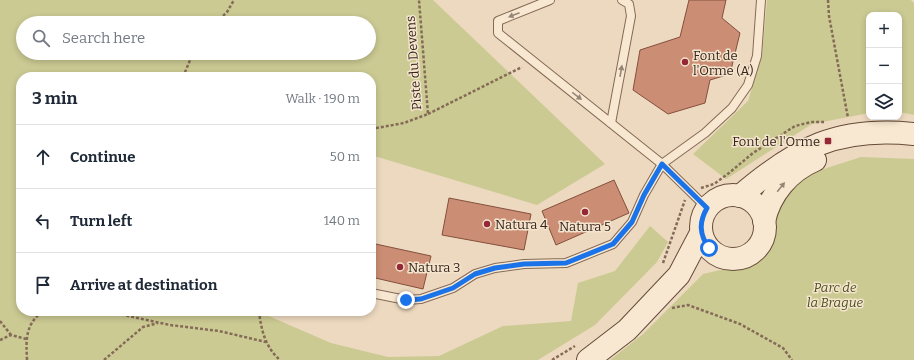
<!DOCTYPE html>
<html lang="en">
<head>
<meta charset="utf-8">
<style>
  body { margin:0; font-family:Bitter,serif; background:#f6f6f7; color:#1f2937 }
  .controls { position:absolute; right:12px; top:12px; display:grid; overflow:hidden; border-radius:8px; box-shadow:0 2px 6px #0003 }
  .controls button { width:36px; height:36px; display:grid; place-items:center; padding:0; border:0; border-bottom:1px solid #e0e1e3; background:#fff; color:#1f2937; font:20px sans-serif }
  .stop { position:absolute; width:12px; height:12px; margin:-9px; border:3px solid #1a73e8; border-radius:50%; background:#fff }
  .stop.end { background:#1a73e8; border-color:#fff; box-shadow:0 1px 4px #0008 }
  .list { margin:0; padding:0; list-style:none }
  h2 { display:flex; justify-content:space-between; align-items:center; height:52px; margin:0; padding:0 16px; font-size:17px }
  h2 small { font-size:13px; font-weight:400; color:#747a83 }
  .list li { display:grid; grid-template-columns:26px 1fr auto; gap:12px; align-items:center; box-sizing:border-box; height:64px; padding:0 16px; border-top:1px solid #e0e1e3 }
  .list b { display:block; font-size:15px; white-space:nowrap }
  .list em { font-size:13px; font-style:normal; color:#747a83 }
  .icon { flex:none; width:22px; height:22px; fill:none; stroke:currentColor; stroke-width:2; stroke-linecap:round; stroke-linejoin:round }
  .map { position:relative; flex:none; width:914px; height:360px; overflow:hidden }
  .search { position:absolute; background:#fff; box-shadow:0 2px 6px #0003; left:16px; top:16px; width:360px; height:44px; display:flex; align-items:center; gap:10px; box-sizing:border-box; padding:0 14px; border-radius:22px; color:#747a83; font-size:15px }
  .panel { position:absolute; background:#fff; box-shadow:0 2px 6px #0003; left:16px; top:72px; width:360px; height:244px; border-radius:16px }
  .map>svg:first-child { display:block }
</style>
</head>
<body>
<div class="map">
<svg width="914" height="360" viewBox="0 0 914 360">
  <rect width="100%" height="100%" fill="#edd9bf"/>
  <g fill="#cbca93" fill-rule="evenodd">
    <path d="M0 0H433L605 164 537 205 371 155V77H21V311H257L331 343 388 357 439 356 503 326 571 321 578 283 615 271 650 226 668 242 657 262 595 325 538 360H0ZM23 23H369V53H23Z"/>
    <path d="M767 0H911L914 3V115L899 112V15H869V113L812 124 726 179 693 154 748 101 762 55Z"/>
    <path d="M861 157 914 159V360H610L643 334 703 274 746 264 759 255 767 243 772 212 805 175Z"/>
  </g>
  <g fill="#cb8d74" stroke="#84503d">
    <path d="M689 0H726L722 18 740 33 730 74 710 80 705 103 668 114 633 90 640 50 680 37Z"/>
    <path d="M614 180 629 213 556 245 542 211Z"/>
    <path d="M449 198 531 214 524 250 442 235Z"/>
    <path d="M371 243 431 256 423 289 371 277Z"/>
  </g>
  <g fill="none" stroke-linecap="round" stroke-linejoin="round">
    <defs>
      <g id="lane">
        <path d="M550 0 498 21V33L662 164 707 208"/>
        <path d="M611 123 631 16 629 4 622 0"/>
        <path d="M371 293 406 300 421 299 453 288 475 274 495 268 524 264 566 263 613 244 632 222 644 195 662 164 705 133 732 108 748 85 757 56 761 0"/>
      </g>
      <g id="secondary">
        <circle cx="733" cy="227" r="32"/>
        <path d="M740 196C796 148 838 126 914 134"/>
        <path d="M764 221C770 194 789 171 815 160"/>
        <path d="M588 360 627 330 679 275 701 233"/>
      </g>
    </defs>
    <use href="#lane" stroke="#856a57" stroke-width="10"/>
    <use href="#secondary" stroke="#674b3b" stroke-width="24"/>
    <g stroke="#856a57" stroke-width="2.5" stroke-dasharray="3 2" stroke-linecap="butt">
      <path d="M828 0 829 16 848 118"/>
      <path d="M216 23 227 12 234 0"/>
      <path d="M183 77 193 53"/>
      <path d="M428 114 522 67"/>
      <path d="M371 129 404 123 428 114 419 0"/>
      <path d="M701 188 714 184 729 173 753 153 795 126 811 122H824"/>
      <path d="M663 263 685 200"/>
      <path d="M672 308 688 305 740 324 783 348 792 360"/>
      <path d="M112 311 119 314 170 325 219 331 266 342"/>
      <path d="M259 311C261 329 265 347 280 360"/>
      <path d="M0 321 11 335"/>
      <path d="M0 340 11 335 26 339"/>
      <path d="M27 360C26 339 25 325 43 311"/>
      <path d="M104 360 143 327 158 323"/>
      <path d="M552 360 575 346"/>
    </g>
    <use href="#lane" stroke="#f8e8d1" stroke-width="8"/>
    <use href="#secondary" stroke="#f8e8d1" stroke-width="22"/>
  </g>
  <defs><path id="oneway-solid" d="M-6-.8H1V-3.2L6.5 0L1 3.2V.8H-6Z"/></defs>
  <g fill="#968676">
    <use href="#oneway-solid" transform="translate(514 15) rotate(159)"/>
    <use href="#oneway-solid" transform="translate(621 71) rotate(-80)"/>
    <use href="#oneway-solid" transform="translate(577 96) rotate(38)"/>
    <use href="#oneway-solid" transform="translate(781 187) rotate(-51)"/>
  </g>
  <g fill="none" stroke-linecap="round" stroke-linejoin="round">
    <path stroke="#1a73e8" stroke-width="5" d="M406 300 421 299 453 288 475 274 495 268 524 264 566 263 613 244 632 222 644 195 662 164 707 208C699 222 699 234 709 248"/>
  </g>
  <g fill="#942836" stroke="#f5e5ce" stroke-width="1.5">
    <circle cx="685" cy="62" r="4"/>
    <rect x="824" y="137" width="8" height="8" rx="2"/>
    <circle cx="585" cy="212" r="4"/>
    <circle cx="487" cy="224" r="4"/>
    <circle cx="400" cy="267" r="4"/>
  </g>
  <g text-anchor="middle" stroke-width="3" stroke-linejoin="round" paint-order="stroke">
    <g font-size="13" fill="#35251c" stroke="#f5e5ce" text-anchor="start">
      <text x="693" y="60">Font de<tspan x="693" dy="15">l'Orme (A)</tspan></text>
      <text x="820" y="146" text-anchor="end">Font de l'Orme</text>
      <text x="495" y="229">Natura 4</text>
      <text x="585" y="231" text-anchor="middle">Natura 5</text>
      <text x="408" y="272">Natura 3</text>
    </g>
    <g font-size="13" fill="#35251c" stroke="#f5e5ce">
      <text transform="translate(413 63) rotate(-94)" y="5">Piste du Devens</text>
    </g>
    <g font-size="13" font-style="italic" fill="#4c5123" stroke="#f5e5ce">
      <text x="835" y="292">Parc de<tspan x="835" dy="15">la Brague</tspan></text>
    </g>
  </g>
</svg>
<div class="controls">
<button>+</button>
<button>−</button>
<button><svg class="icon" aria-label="layers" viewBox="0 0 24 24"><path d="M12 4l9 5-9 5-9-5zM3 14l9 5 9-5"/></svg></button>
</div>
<div class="stop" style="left:709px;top:248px"></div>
<div class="stop end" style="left:406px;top:300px"></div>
<div class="search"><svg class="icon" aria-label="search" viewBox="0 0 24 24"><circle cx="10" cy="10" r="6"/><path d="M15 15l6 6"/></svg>Search here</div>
<section class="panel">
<h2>3 min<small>Walk · 190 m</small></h2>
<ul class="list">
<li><svg class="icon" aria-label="ahead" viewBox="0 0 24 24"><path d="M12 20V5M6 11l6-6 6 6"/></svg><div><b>Continue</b></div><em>50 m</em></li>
<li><svg class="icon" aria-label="left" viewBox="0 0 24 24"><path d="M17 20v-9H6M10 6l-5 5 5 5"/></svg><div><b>Turn left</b></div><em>140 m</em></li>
<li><svg class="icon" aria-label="arrive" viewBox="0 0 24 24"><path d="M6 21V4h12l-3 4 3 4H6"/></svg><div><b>Arrive at destination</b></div></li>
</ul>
</section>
</div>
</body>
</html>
